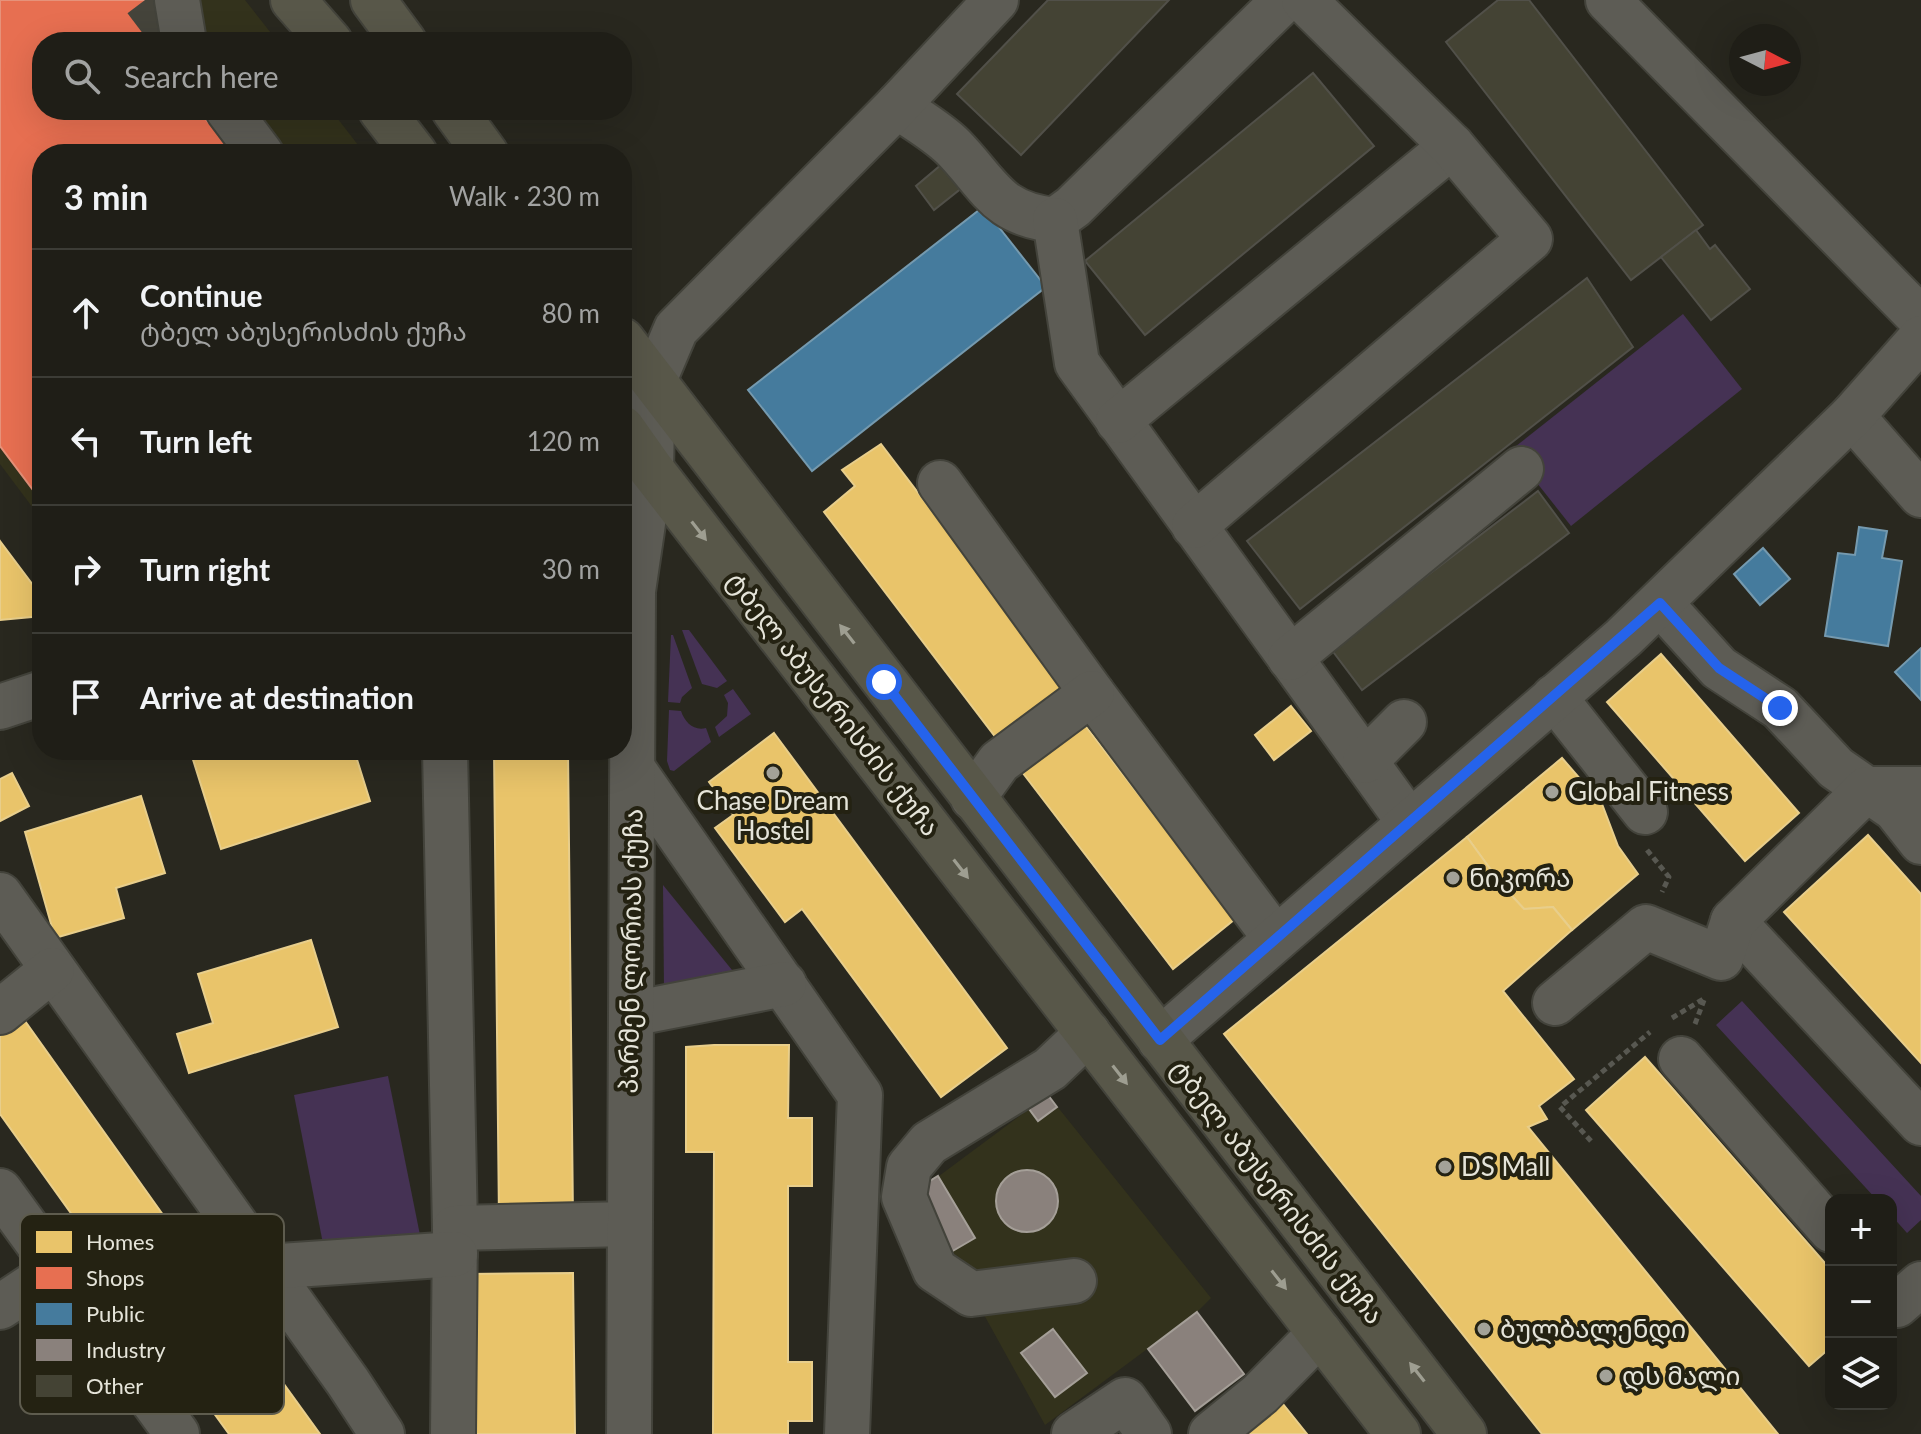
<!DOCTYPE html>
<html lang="en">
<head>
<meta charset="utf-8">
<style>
  body { margin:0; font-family:Lato,"Noto Sans Georgian",sans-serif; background:#272720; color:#f1f3f6 }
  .controls { position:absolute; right:24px; bottom:24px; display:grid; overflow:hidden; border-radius:16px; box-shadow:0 8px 32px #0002 }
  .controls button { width:72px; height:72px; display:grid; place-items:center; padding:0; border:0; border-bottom:2px solid #3c3c36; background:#1f1e17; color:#f1f3f6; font:40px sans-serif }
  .compass { position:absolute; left:1729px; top:24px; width:72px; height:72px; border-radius:50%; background:#1f1e17; box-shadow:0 8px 32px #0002; rotate:96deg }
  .stop { position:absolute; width:24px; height:24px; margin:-18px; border:6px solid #2563eb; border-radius:50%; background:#fff }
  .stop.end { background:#2563eb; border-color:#fff; box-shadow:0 2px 8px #0008 }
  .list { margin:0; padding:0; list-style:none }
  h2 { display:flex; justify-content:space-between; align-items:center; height:104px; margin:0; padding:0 32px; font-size:34px }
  h2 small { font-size:26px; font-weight:400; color:#a1a2a1 }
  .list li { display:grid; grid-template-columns:52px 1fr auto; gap:24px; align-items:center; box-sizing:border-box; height:128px; padding:0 32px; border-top:2px solid #3c3c36 }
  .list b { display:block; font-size:30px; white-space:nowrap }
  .list p { margin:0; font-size:26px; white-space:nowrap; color:#a1a2a1 }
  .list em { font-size:26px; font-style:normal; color:#a1a2a1 }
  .icon { flex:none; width:44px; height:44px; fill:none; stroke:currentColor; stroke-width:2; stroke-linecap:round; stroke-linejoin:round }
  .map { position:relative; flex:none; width:1921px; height:1434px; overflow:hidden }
  .search { position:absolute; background:#1f1e17; box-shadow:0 8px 32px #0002; left:32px; top:32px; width:600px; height:88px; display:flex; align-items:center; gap:20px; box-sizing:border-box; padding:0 28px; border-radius:32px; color:#a1a2a1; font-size:30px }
  .panel { position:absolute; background:#1f1e17; box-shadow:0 8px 32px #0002; left:32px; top:144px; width:600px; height:616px; border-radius:32px }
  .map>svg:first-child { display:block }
</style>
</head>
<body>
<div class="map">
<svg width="1921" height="1434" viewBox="0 0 1921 1434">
  <rect width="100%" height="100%" fill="#29281f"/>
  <g fill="#33321c">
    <path d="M0 0H245L278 42H42V110H331L365 154H42V520L0 464Z"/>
    <path d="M1048 1095 1211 1298 1197 1312 1045 1425 915 1190 939 1176Z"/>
  </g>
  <g fill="#453254">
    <path d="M1683 314 1742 389 1571 526 1511 450Z"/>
    <path d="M682 630H689L727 681 717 688 702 684Z"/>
    <path d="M671 635H673L692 688 682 697 680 703 668 702Z"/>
    <path d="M733 689 751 714 719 737 715 727 727 716 728 703 724 695Z"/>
    <path d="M669 710 681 711C685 723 694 731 706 728L711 742 674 771 670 770 667 761Z"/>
    <path d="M663 885 745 986 664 989Z"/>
    <path d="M1742 1001 1921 1196V1220L1907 1233 1891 1215V1200H1877L1716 1025Z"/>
    <path d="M388 1076 420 1235 325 1254 294 1095Z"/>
  </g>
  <g fill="#e9c46a" stroke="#e8ce8b" stroke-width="2">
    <path d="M881 444 1071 694 1003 747 824 512 855 486 842 470Z"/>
    <path d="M0 541 42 597V616L0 620Z"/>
    <path d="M1661 654 1799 813 1745 861 1607 702Z"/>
    <path d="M1291 706 1311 731 1274 760 1255 735Z"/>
    <path d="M1080 719 1235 919 1173 969 1019 768Z"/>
    <path d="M774 733 1007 1048 941 1097 802 909 785 922 715 828 733 815 709 782Z"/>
    <path d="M190 750H354L370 801 221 849Z"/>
    <path d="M494 750H568L573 1219 499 1220Z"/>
    <path d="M1562 758 1602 804 1618 846 1638 874 1572 930 1553 907 1524 909 1502 885 1467 837Z"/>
    <path d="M12 773 29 806 0 821V779Z"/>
    <path d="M141 796 165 873 116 888 124 918 55 938 25 832Z"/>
    <path d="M1868 835 1921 894V1063L1784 912Z"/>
    <path d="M1467 837 1502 885 1524 909 1553 907 1572 930 1503 991 1574 1079 1539 1106 1547 1119 1528 1127 1778 1434H1542L1224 1034Z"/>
    <path d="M311 940 338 1027 189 1073 177 1034 213 1023 198 974Z"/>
    <path d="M20 1014 203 1271 143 1314 0 1114V1029Z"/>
    <path d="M714 1045H789L788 1118H812V1186H788V1362H812V1421H788V1434H713L714 1152H686V1047Z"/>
    <path d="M1645 1057 1831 1270V1347L1809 1366 1586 1110Z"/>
    <path d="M573 1273 575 1434H469L468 1274Z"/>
    <path d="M244 1329 320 1434H229L184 1372Z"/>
    <path d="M1275 1394 1307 1434H1226Z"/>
  </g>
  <path fill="#e76f51" stroke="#e6927a" stroke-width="2" d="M0 0H157L172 42H42V110H198L236 154H42V502L0 446Z"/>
  <g fill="#457b9d" stroke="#759aaf" stroke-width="2">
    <path d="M983 207 1046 287 812 471 748 390Z"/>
    <path d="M1859 527 1887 531 1882 558 1902 561 1888 646 1825 636 1838 553 1855 555Z"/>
    <path d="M1763 548 1790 579 1760 605 1734 574Z"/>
    <path d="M1921 648V700L1895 672Z"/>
  </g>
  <g fill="#8a817c" stroke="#a59f98" stroke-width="2">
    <path d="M1048 1095 1057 1107 1038 1121 1029 1109Z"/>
    <circle cx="1027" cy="1201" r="31"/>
    <path d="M938 1176 975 1238 951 1252 915 1190Z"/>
    <path d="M1197 1312 1244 1374 1195 1411 1148 1349Z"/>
    <path d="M1053 1329 1087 1373 1055 1397 1021 1353Z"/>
  </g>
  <g fill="#444334" stroke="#515049" stroke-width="2">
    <path d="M1048 0H1169L1021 155 957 94Z"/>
    <path d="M1498 0H1529L1703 225 1631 280 1446 42Z"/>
    <path d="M1313 73 1374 146 1145 335 1085 261Z"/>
    <path d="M948 159 968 183 934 210 916 186Z"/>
    <path d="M1696 230 1710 249 1715 245 1750 289 1711 320 1661 257Z"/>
    <path d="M1587 278 1633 347 1300 609 1247 541Z"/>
    <path d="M1538 491 1569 533 1362 690 1331 649Z"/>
  </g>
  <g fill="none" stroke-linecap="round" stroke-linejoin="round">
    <path stroke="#45443b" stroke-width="44" stroke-dasharray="44 22" stroke-linecap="butt" d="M145 0 167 29"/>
    <defs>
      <g id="minor">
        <path d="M177 0 184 42"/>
        <path d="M1608 0 1921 319"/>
        <path d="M897 106C915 119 937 131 953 147 990 185 996 214 1055 220L1073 207 1284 0"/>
        <path d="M228 110 261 154"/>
        <path d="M1055 220 1077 363 1409 822"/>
        <path d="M1852 416 1921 495"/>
        <path d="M1118 421 1452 146"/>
        <path d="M940 483 1092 693 1276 939"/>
        <path d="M1194 526 1530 239 1452 146 1304 0"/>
        <path d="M1660 603 1719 668 1780 708 1836 768 1895 809 1921 842"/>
        <path d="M1290 658 1521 469"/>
        <path d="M1554 697 1645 812"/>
        <path d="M0 707 42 693"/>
        <path d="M445 750 455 1228 453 1434"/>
        <path d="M1365 761 1404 722"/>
        <path d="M633 769 860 1095 847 1434"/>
        <path d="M973 798 999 762 1092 693"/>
        <path d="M0 895 348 1382 382 1434"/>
        <path d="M1733 921 1921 1123"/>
        <path d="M1555 1003 1646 927 1721 958 1733 921 1867 789H1921"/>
        <path d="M0 1012 52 970"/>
        <path d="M631 1014 784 984"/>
        <path d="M1160 1040 1623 638 1852 416 1921 338"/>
        <path d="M1681 1059 1831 1230"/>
        <path d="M0 1191 177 1434"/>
        <path d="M455 1228 628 1224"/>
        <path d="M266 1267 455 1254"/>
        <path d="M1074 1281 971 1294 935 1270 904 1197 909 1167 929 1143 1050 1069 1088 1033"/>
        <path d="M1891 1298 1897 1305 1921 1284"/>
        <path d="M0 1307 56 1270"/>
        <path d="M629 1434 633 591 651 469 653 383 676 329 897 106 996 0"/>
        <path d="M1074 1434 1125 1400 1149 1434"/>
        <path d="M1211 1434 1260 1394 1320 1333"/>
      </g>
      <g id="major">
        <path d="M293 0 330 42"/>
        <path d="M373 0 404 42"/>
        <path d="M381 110 415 154"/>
        <path d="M454 110 486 154"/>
        <path d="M622 340 1464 1434"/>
        <path d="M622 428 651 469 1398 1434"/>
      </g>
    </defs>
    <use href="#minor" stroke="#43433b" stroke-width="48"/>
    <use href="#major" stroke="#43433b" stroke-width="48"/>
    <g stroke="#585851" stroke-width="5" stroke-dasharray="6 4" stroke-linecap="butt">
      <path d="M1647 850 1669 877 1662 892"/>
      <path d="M1672 1018 1705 998"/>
      <path d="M1695 1024 1704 1000"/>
      <path d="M1591 1141 1560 1107 1650 1032"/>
    </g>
    <use href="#minor" stroke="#5d5c55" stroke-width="44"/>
    <use href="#major" stroke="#585749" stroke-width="44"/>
  </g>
  <defs><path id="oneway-solid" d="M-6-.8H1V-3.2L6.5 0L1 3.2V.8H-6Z" transform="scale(2)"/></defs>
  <g fill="#9e9e91">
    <use href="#oneway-solid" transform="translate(699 531) rotate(52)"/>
    <use href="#oneway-solid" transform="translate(847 634) rotate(-128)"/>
    <use href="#oneway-solid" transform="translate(961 869) rotate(52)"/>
    <use href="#oneway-solid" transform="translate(1120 1075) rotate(52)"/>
    <use href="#oneway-solid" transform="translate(1279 1280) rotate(52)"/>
    <use href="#oneway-solid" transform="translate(1417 1372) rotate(-128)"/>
  </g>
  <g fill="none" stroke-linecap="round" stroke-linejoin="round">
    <path stroke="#2563eb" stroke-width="10" d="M884 682 1160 1040 1660 603 1719 668 1780 708"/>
  </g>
  <g fill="#a3a298" stroke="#242212" stroke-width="3">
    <circle cx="773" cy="773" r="8"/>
    <circle cx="1552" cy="792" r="8"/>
    <circle cx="1453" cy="878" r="8"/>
    <circle cx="1445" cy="1167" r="8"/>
    <circle cx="1484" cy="1329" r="8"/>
    <circle cx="1606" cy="1376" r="8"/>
  </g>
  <g text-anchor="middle" stroke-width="8" stroke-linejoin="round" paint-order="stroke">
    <g font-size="26" fill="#e5e4d9" stroke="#242212">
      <text transform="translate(833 704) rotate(52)" y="9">ტბელ აბუსერისძის ქუჩა</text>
      <text transform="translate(631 951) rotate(-89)" y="9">პარმენ ლორიას ქუჩა</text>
      <text transform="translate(1277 1192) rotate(52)" y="9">ტბელ აბუსერისძის ქუჩა</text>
    </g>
    <g font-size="26" fill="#e5e4d9" stroke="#242212" text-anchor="start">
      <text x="1568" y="801">Global Fitness</text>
      <text x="773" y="810" text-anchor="middle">Chase Dream<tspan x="773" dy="30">Hostel</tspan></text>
      <text x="1469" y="887">ნიკორა</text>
      <text x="1461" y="1176">DS Mall</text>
      <text x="1500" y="1338">ბულბალენდი</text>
      <text x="1622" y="1385">დს მალი</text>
    </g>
  </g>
  <rect x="20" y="1214" width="264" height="200" rx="12" fill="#242212" stroke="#5e5c4e" stroke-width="2"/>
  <rect x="36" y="1231" width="36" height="22" fill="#e9c46a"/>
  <rect x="36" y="1267" width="36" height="22" fill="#e76f51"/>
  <rect x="36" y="1303" width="36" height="22" fill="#457b9d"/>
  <rect x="36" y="1339" width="36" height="22" fill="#8a817c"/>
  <rect x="36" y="1375" width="36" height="22" fill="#444334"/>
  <g font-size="22" fill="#e5e4d9">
    <text x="86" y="1250">Homes</text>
    <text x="86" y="1286">Shops</text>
    <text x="86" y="1322">Public</text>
    <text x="86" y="1358">Industry</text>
    <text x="86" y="1394">Other</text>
  </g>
</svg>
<div class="controls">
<button>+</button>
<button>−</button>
<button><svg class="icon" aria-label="layers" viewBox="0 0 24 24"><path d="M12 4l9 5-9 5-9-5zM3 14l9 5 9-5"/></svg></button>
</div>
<svg class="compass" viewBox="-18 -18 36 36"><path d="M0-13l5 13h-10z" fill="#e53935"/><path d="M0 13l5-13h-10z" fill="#a1a2a1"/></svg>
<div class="stop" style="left:884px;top:682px"></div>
<div class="stop end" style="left:1780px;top:708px"></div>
<div class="search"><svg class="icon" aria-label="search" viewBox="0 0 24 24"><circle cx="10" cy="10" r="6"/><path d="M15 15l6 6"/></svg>Search here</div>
<section class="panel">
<h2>3 min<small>Walk · 230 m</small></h2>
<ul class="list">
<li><svg class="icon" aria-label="ahead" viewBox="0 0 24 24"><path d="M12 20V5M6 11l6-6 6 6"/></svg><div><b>Continue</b><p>ტბელ აბუსერისძის ქუჩა</p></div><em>80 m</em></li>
<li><svg class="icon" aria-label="left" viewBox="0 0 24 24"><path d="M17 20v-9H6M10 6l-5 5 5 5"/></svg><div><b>Turn left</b></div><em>120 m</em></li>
<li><svg class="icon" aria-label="right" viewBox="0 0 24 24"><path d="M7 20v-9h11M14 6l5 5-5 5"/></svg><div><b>Turn right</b></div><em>30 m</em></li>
<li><svg class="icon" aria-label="arrive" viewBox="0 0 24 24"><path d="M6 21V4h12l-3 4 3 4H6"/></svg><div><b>Arrive at destination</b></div></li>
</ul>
</section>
</div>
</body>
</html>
